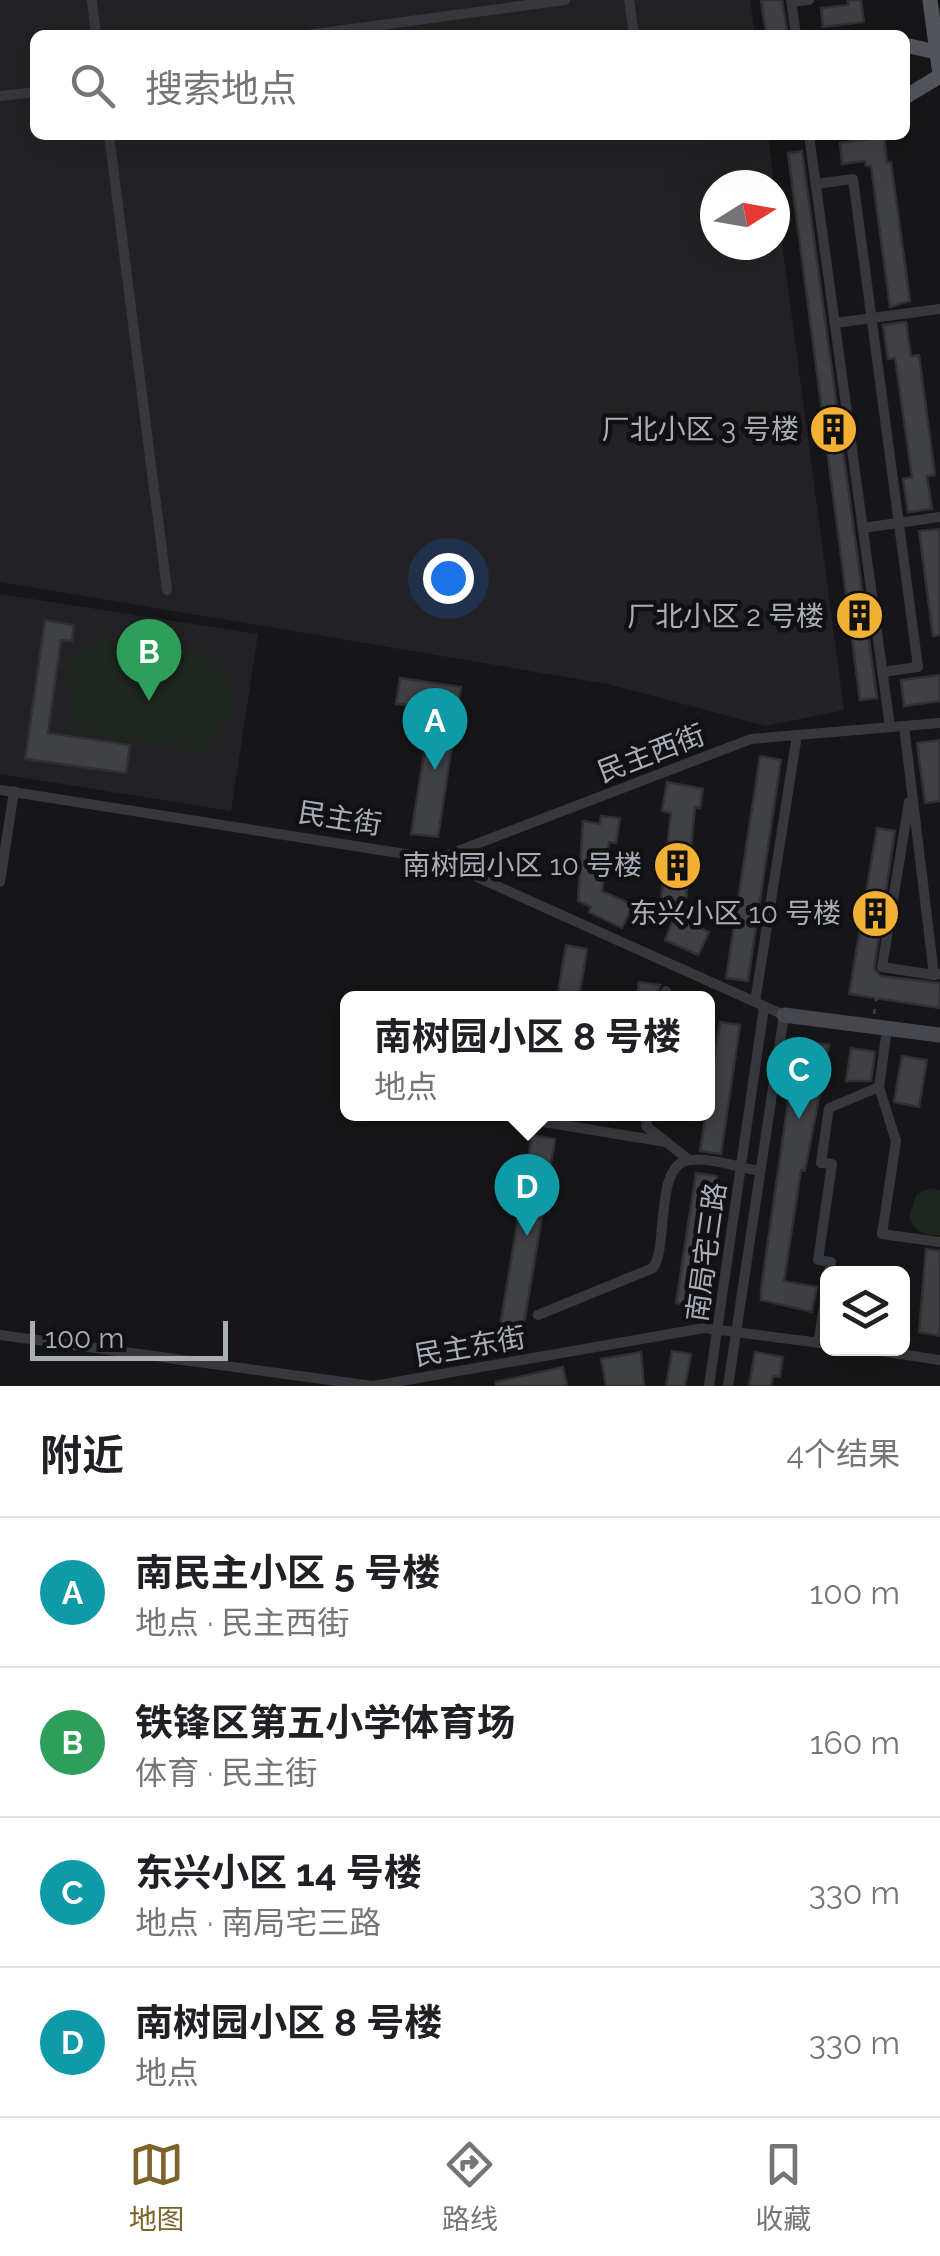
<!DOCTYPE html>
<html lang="zh">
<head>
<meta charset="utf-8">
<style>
  body { margin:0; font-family:Raleway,"Noto Sans SC",sans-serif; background:#f6f6f6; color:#202124 }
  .controls { position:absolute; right:30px; bottom:30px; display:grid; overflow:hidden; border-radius:15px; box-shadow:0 10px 40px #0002 }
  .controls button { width:90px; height:90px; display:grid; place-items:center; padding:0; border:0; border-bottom:2px solid #e0e0e0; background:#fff; color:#202124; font:50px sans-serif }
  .compass { position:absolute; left:700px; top:170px; width:90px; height:90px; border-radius:50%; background:#fff; box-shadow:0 10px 40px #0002; rotate:79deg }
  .scale { position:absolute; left:30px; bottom:25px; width:198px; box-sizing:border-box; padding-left:10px; border:5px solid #a8adb8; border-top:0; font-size:28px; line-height:35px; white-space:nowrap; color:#a8adb8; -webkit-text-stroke:8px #111113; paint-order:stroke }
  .you { position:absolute; left:448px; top:578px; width:35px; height:35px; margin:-25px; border:8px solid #fff; border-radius:50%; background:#1a73e8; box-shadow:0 0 0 15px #1a73e833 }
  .badge { display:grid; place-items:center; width:65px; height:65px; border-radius:50%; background:#7e622b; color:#fff; font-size:32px; font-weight:700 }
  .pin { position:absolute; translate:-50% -82px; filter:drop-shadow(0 2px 5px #0008) }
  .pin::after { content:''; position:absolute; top:52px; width:35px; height:30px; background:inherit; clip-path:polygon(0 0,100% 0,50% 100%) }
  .popup { position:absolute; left:340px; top:991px; width:375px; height:130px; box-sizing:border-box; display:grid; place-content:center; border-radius:15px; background:#fff; filter:drop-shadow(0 2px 8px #0005); font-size:32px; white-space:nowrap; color:#757577 }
  .popup b { font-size:38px; color:#202124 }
  .popup::after { content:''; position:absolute; left:50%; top:100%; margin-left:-20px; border:20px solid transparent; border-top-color:#fff }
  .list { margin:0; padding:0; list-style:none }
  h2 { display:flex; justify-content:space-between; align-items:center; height:130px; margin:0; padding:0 40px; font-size:42px }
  h2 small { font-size:32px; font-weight:400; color:#757577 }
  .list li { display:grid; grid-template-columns:65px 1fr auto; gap:30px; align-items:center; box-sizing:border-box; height:150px; padding:0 40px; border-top:2px solid #e0e0e0 }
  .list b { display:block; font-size:38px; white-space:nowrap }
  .list p { margin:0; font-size:32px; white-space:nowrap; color:#757577 }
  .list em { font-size:32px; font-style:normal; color:#757577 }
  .icon { flex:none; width:55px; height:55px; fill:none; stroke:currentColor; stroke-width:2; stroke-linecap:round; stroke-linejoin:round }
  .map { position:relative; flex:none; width:940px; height:1386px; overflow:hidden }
  .search { position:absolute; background:#fff; box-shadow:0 10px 40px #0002; left:30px; right:30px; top:30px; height:110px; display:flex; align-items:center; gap:25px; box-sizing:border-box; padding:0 35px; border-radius:15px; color:#757577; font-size:38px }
  .sheet { height:730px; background:#fff }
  nav { display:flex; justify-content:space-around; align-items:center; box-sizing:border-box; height:140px; border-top:2px solid #e0e0e0; background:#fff; font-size:28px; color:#757577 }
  nav a { display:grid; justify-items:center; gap:5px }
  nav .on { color:#7e622b }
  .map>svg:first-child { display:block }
</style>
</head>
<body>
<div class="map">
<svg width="940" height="1386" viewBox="0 0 940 1386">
  <rect width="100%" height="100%" fill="#161618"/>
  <g fill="#222225">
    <path d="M0 0H750L755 35H35V135H768L774 185H715V245H775V190L844 710 766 726 608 684 0 582Z"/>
    <path d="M0 594 258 634 231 811 0 774Z"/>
  </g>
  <g fill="#1e261f">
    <path d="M113 637C154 644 241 643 232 706 229 725 211 734 208 753L68 731C75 686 41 651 113 637Z"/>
    <path d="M931 1188 940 1190V1235C924 1237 914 1231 909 1216L917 1194Z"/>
  </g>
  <g fill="#404145" stroke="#303034" stroke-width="2.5">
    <path d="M761 0H782L787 31 766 34Z"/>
    <path d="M848 0H861L864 22 823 27 821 8 848 5Z"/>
    <path d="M884 137 887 162H891L910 301 890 307 871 166H866L865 161 842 164 840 143Z"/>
    <path d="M802 151 877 698 860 700 788 153Z"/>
    <path d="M906 322 911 356 919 355 935 475 927 476 932 509 908 512 903 479 912 477 895 358 888 359 883 325Z"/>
    <path d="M940 529V635L933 636 919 531Z"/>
    <path d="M45 620 74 625 72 641 61 640 48 733 130 745 126 773 25 759Z"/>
    <path d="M940 675V701L904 706 901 680Z"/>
    <path d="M400 678 461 687 438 837 411 834 432 706 396 704Z"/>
    <path d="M940 740V801L925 803 917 743Z"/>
    <path d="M760 756 781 760 748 981 726 978Z"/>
    <path d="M667 782 703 789 700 808 695 807 684 920 709 932 698 955 665 940 673 920 659 917 671 813 662 811Z"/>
    <path d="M601 816 620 818 616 843 609 842 602 891 633 905 622 928 589 912 591 907 578 901 583 821 600 824Z"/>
    <path d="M877 828 895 831 874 969 881 976 940 983V1008L849 994Z"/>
    <path d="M566 945 587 949 579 998H557Z"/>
    <path d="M639 982 660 985 656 998H637Z"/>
    <path d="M720 1022 740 1025 721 1154 700 1151Z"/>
    <path d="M810 1042 829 1045 805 1171 801 1170 784 1281 817 1287 812 1312 761 1300V1289L795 1054Z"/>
    <path d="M851 1048 875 1052 871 1081H846Z"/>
    <path d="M902 1056 927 1060 919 1107 894 1102Z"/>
    <path d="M532 1135 555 1139 522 1336 499 1332Z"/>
    <path d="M696 1173 717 1176 697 1306 676 1303Z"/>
    <path d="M926 1249 940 1251V1336L919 1332Z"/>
    <path d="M672 1351 691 1354 685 1386H666Z"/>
    <path d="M641 1352 644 1386H606L601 1359Z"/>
    <path d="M755 1352 783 1357 780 1377 773 1376 771 1386H749Z"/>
    <path d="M563 1367 567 1386H496V1382Z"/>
  </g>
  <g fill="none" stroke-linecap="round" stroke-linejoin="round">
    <path stroke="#3d3f44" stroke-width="2.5" stroke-dasharray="5 8" stroke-linecap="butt" d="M874 1014 880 978"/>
    <g stroke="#37383d" stroke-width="10">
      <path d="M92 0 96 35"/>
      <path d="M629 0 634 35"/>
      <path d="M791 0 796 35"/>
      <path d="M792 2 809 0"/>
      <path d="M307 35 565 0"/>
      <path d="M0 96 35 92"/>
      <path d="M109 135 167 590"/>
      <path d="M648 135H654"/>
      <path d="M809 135 890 727"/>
      <path d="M816 184 853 179 918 667 882 672"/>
      <path d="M835 323 940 309"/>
      <path d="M863 528 940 517"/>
      <path d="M904 726 934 975 940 974"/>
      <path d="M0 790 437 859 784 1015 728 1386"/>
      <path d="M909 802 882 967 934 975"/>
      <path d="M437 859 751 739 940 723"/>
      <path d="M0 882 14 791"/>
      <path d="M665 998 666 991"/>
      <path d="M755 1002 797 735"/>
      <path d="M887 1029 879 1087 896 1141 882 1234 940 1242"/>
      <path d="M648 1114 646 1126 689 1160"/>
      <path d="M525 1119 666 1142"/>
      <path d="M829 1274 831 1262 818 1260 832 1164 821 1163 829 1108 879 1087"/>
      <path d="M538 1315 653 1268C669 1245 654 1165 689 1160 710 1157 740 1168 760 1171"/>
      <path d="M0 1335 373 1386 704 1328 828 1344"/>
      <path d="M818 1343 828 1283"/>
      <path d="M860 1348 940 1360"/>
      <path d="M709 1386 764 1007"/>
    </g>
    <path stroke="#45474d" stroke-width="15" d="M784 1015 940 1035"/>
    <g stroke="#53555c" stroke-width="15">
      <path d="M930 0 940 75"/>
      <path d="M905 45 940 53"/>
      <path d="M905 97 940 76"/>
    </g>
  </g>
  <defs>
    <symbol id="building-disc" viewBox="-11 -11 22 22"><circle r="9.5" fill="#f2b134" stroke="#111113"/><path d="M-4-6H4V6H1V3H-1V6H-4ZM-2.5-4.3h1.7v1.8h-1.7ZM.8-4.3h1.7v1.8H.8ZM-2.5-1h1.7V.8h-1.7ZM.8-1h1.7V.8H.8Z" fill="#111"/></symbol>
  </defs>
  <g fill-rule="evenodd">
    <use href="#building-disc" x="806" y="402" width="55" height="55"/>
    <use href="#building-disc" x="832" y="588" width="55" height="55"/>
    <use href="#building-disc" x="650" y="838" width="55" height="55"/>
    <use href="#building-disc" x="848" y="886" width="55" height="55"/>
  </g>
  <g text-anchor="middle" stroke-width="9" stroke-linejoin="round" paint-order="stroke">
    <g font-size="28" fill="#a8adb8" stroke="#111113" text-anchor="end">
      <text x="799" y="439">厂北小区 3 号楼</text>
      <text x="824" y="626">厂北小区 2 号楼</text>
      <text x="642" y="875">南树园小区 10 号楼</text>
      <text x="841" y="923">东兴小区 10 号楼</text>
    </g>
    <g font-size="28" fill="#a8adb8" stroke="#111113">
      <text transform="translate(651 753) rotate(-21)" y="10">民主西街</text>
      <text transform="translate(340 818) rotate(9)" y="10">民主街</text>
      <text transform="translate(706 1252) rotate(-82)" y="10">南局宅三路</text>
      <text transform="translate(470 1346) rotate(-10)" y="10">民主东街</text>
    </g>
  </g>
</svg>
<div class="controls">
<button><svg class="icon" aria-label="layers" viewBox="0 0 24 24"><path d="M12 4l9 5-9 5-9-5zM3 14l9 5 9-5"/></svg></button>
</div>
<svg class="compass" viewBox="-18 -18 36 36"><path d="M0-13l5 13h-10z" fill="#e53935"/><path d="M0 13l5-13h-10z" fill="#757577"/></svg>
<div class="scale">100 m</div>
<div class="you"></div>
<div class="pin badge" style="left:435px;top:770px;background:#0f9aa8">A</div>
<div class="pin badge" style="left:149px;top:701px;background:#2e9e5b">B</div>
<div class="pin badge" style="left:799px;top:1119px;background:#0f9aa8">C</div>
<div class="pin badge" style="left:527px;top:1236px;background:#0f9aa8">D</div>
<div class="popup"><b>南树园小区 8 号楼</b>地点</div>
<div class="search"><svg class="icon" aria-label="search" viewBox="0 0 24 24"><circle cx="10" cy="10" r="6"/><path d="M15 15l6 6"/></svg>搜索地点</div>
</div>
<section class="sheet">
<h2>附近<small>4个结果</small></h2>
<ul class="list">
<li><span class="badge" style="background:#0f9aa8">A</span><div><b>南民主小区 5 号楼</b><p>地点 · 民主西街</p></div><em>100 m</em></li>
<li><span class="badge" style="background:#2e9e5b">B</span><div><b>铁锋区第五小学体育场</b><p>体育 · 民主街</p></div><em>160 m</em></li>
<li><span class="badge" style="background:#0f9aa8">C</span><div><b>东兴小区 14 号楼</b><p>地点 · 南局宅三路</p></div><em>330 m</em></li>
<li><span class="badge" style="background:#0f9aa8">D</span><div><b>南树园小区 8 号楼</b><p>地点</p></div><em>330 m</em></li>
</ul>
</section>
<nav>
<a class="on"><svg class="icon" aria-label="map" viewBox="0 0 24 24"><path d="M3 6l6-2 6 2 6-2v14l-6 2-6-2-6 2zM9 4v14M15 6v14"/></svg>地图</a>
<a><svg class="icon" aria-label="directions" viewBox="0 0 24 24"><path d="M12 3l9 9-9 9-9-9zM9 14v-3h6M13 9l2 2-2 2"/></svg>路线</a>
<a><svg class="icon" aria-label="saved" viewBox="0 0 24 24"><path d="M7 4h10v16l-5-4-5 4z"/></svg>收藏</a>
</nav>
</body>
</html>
